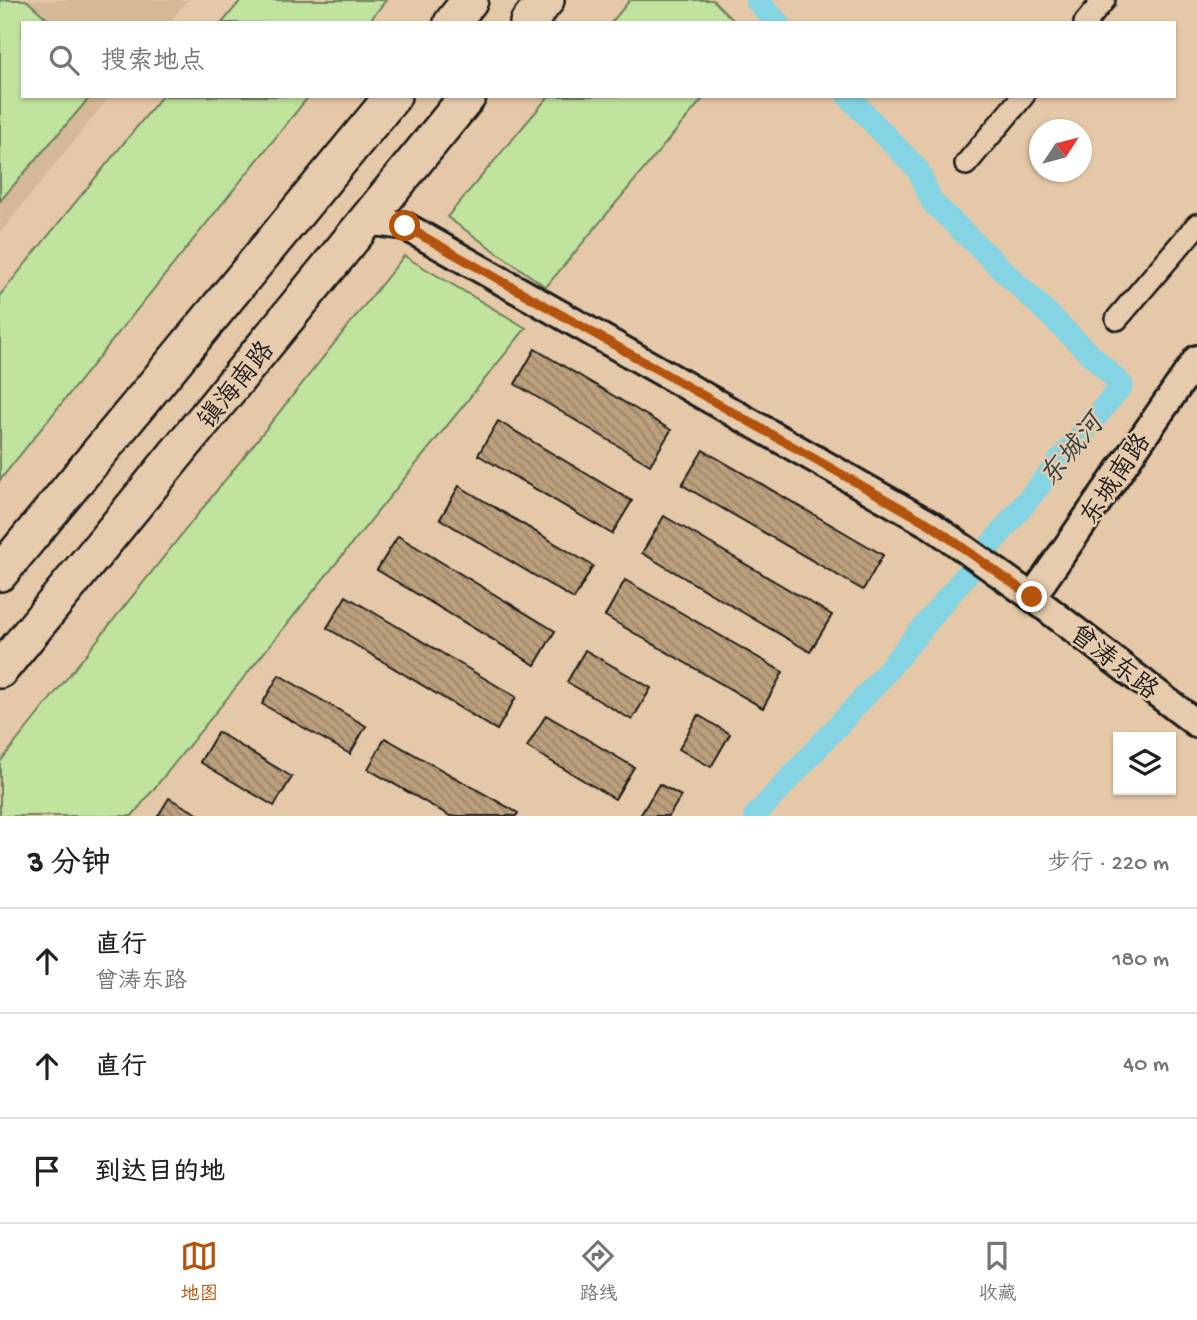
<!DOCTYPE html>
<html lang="zh">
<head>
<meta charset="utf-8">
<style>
  body { margin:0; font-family:"Gochi Hand","LXGW WenKai TC",sans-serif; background:#f2f2f2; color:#222 }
  .controls { position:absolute; right:21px; bottom:21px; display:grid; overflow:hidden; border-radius:0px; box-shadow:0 2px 5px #0004 }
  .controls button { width:63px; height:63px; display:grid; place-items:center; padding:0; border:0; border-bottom:2px solid #e0e0e0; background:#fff; color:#222; font:35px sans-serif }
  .compass { position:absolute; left:1029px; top:119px; width:63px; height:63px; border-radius:50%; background:#fff; box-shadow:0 2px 5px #0004; rotate:54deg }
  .stop { position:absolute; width:21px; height:21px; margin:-16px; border:5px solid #b45309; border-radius:50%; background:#fff }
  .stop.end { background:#b45309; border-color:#fff; box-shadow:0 2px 7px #0008 }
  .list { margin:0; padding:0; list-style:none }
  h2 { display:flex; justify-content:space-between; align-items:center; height:91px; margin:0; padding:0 28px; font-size:30px }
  h2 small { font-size:23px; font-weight:400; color:#767676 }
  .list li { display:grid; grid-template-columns:46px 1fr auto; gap:21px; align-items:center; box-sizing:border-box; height:105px; padding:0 28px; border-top:2px solid #e0e0e0 }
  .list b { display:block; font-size:26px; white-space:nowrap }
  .list p { margin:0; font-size:23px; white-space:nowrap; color:#767676 }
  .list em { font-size:23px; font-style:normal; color:#767676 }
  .icon { flex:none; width:38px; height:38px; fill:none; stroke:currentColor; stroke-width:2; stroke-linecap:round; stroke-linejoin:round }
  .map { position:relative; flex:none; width:1197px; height:816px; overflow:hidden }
  .search { position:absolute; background:#fff; box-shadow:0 2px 5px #0004; left:21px; right:21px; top:21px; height:77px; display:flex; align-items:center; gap:18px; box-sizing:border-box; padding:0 24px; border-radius:0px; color:#767676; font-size:26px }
  .sheet { height:406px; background:#fff }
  nav { display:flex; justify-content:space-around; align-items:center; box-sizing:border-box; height:98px; border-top:2px solid #e0e0e0; background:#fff; font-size:19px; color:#767676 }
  nav a { display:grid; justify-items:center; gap:4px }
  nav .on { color:#b45309 }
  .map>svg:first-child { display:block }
</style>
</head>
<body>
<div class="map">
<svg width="1197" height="816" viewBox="0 0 1197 816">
  <defs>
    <pattern id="building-back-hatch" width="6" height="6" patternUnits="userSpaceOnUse" patternTransform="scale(1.75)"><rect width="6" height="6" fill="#bca07c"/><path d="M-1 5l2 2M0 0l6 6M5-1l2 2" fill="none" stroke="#988265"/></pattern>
  </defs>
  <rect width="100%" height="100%" fill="#e5c8a7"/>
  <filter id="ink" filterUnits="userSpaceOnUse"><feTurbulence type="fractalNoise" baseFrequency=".0143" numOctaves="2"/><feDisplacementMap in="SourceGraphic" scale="14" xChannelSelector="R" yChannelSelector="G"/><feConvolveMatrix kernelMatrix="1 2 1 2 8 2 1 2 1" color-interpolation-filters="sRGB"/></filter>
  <g filter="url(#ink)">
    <path fill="#d5b997" d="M0 0H188L169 23H23V96H110L0 233Z"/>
    <g fill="#c0e39d" stroke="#6e805c" stroke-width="2">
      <path d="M0 0H26L52 23H23V96H91L0 201Z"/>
      <path d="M241 0H386L368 23H222Z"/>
      <path d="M630 0H713L736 23H611Z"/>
      <path d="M162 96H309L0 480V295Z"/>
      <path d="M549 96H705L546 287 447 217Z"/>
      <path d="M404 256 526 328 132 816H0V762Z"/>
    </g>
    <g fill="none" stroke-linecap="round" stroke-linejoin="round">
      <g stroke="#85d4e3" stroke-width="23">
        <path d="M756 0 778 23"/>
        <path d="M755 816 878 682 1122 385 932 202 918 170 848 96"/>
      </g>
    </g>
    <g fill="url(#building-back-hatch)" stroke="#1c1c1c" stroke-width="2">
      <path d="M535 349 671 430 650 465 515 384Z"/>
      <path d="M498 421 632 501 612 534 478 455Z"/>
      <path d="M703 450 883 555 863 590 682 485Z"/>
      <path d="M459 486 593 566 574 599 440 519Z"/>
      <path d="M664 516 832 615 810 652 642 553Z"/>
      <path d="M398 536 555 631 535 665 377 570Z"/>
      <path d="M625 580 783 672 763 708 605 616Z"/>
      <path d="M346 596 516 697 497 730 327 628Z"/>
      <path d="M585 650 651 688 632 720 567 682Z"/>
      <path d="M279 675 366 726 350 754 262 704Z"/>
      <path d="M546 715 634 767 615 799 527 747Z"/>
      <path d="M698 715 730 734 711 767 679 749Z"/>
      <path d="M218 732 292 777 274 806 200 762Z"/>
      <path d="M385 738 518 813 516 816H450L368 769Z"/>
      <path d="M659 784 681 796 669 816H640Z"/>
      <path d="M169 798 201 816H158Z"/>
    </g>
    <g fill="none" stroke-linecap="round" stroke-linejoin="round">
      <defs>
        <g id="minor">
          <path d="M1085 23 1104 0"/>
          <path d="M966 164 1023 96"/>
          <path d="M1117 319 1197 225"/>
        </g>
        <g id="tertiary">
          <path d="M366 221 405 226 931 525 1032 597 1197 724"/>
          <path d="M1032 597 1197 359"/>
        </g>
        <g id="trunk">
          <path d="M452 23 470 0"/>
          <path d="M528 23 546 0"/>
          <path d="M0 573 393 96"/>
          <path d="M0 670 468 96"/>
        </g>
      </defs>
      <use href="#minor" stroke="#1c1c1c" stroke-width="26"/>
      <use href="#tertiary" stroke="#1c1c1c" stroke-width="32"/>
      <use href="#trunk" stroke="#1c1c1c" stroke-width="40"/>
      <use href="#minor" stroke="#e6cbad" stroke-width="21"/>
      <use href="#tertiary" stroke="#e6cbad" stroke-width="26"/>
      <use href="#trunk" stroke="#e6cbad" stroke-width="35"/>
    </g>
  </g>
  <g fill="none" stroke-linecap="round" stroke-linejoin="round" filter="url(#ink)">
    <path stroke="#b45309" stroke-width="9" d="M405 226 931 525 1032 597"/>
  </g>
  <g text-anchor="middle" stroke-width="5" stroke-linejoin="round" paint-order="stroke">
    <g font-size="26" fill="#1c1c1c" stroke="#e6cbad">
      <text transform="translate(235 384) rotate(-51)" y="9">镇海南路</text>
      <text transform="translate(1114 478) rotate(-56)" y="9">东城南路</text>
      <text transform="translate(1115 661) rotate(38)" y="9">曾涛东路</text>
    </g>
    <g font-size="28" font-style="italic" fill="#314144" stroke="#e6cbad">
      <text transform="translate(1070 449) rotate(-51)" y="10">东城河</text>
    </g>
  </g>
</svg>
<div class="controls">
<button><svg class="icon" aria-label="layers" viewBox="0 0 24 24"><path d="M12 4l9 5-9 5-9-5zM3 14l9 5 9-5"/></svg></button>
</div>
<svg class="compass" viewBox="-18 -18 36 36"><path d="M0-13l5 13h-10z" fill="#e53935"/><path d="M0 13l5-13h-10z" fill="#767676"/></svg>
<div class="stop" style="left:405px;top:226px"></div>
<div class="stop end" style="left:1032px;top:597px"></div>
<div class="search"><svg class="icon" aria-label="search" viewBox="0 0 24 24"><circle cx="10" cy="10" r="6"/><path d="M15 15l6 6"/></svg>搜索地点</div>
</div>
<section class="sheet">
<h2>3 分钟<small>步行 · 220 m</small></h2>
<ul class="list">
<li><svg class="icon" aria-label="ahead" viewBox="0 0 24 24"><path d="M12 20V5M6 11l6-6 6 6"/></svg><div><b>直行</b><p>曾涛东路</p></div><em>180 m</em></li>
<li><svg class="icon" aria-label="ahead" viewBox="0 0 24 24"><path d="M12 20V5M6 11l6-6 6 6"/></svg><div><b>直行</b></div><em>40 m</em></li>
<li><svg class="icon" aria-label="arrive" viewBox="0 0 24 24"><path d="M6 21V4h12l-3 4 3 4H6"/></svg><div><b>到达目的地</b></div></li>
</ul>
</section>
<nav>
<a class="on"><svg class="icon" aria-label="map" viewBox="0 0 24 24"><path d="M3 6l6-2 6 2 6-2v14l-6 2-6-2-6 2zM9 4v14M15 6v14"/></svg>地图</a>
<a><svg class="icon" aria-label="directions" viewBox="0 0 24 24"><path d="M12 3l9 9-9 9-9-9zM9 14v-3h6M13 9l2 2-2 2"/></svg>路线</a>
<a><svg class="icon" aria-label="saved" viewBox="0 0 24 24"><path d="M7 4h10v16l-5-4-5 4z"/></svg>收藏</a>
</nav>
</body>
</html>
